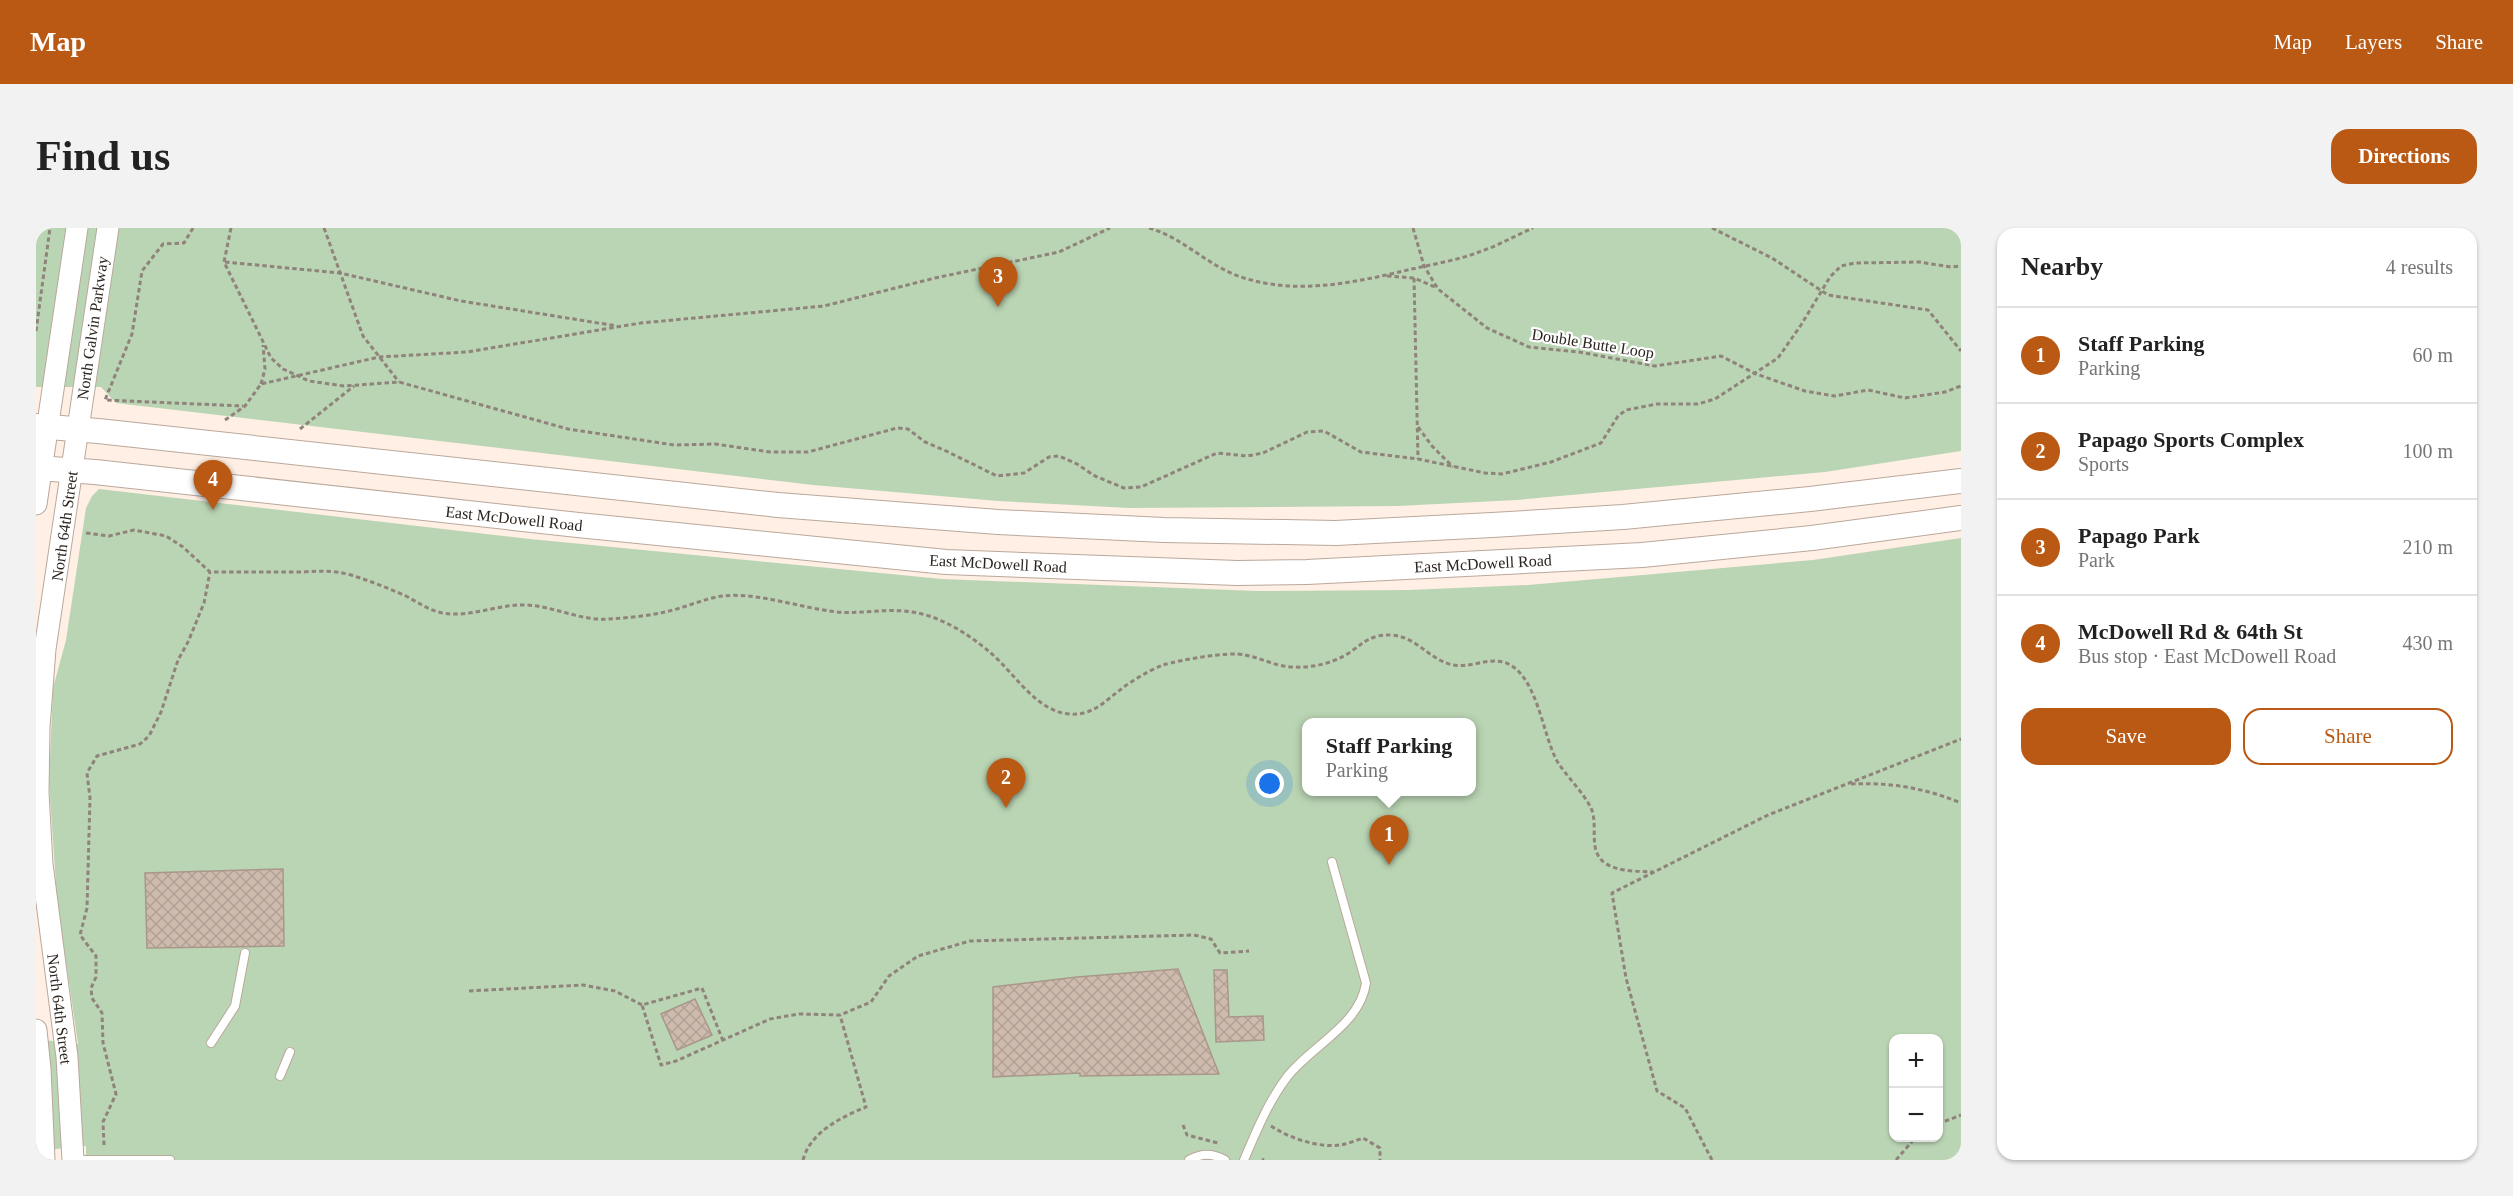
<!DOCTYPE html>
<html lang="en">
<head>
<meta charset="utf-8">
<style>
  body { margin:0; font-family:Georgia,serif; background:#f2f2f2; color:#222 }
  .controls { position:absolute; right:18px; bottom:18px; display:grid; overflow:hidden; border-radius:12px; box-shadow:0 2px 4px #0004 }
  .controls button { width:54px; height:54px; display:grid; place-items:center; padding:0; border:0; border-bottom:2px solid #e0e0e0; background:#fff; color:#222; font:30px sans-serif }
  .you { position:absolute; left:1234px; top:556px; width:21px; height:21px; margin:-15px; border:4px solid #fff; border-radius:50%; background:#1a73e8; box-shadow:0 0 0 9px #1a73e833 }
  .badge { display:grid; place-items:center; width:39px; height:39px; border-radius:50%; background:#b95914; color:#fff; font-size:20px; font-weight:700 }
  .pin { position:absolute; translate:-50% -50px; filter:drop-shadow(0 2px 3px #0008) }
  .pin::after { content:''; position:absolute; top:32px; width:21px; height:18px; background:inherit; clip-path:polygon(0 0,100% 0,50% 100%) }
  .popup { position:absolute; left:1266px; top:490px; width:174px; height:78px; box-sizing:border-box; display:grid; place-content:center; border-radius:12px; background:#fff; filter:drop-shadow(0 2px 4px #0005); font-size:20px; white-space:nowrap; color:#767676 }
  .popup b { font-size:22px; color:#222 }
  .popup::after { content:''; position:absolute; left:50%; top:100%; margin-left:-12px; border:12px solid transparent; border-top-color:#fff }
  .list { margin:0; padding:0; list-style:none }
  h2 { display:flex; justify-content:space-between; align-items:center; height:78px; margin:0; padding:0 24px; font-size:26px }
  h2 small { font-size:20px; font-weight:400; color:#767676 }
  .list li { display:grid; grid-template-columns:39px 1fr auto; gap:18px; align-items:center; box-sizing:border-box; height:96px; padding:0 24px; border-top:2px solid #e0e0e0 }
  .list b { display:block; font-size:22px; white-space:nowrap }
  .list p { margin:0; font-size:20px; white-space:nowrap; color:#767676 }
  .list em { font-size:20px; font-style:normal; color:#767676 }
  .actions { display:flex; gap:12px; padding:18px 24px }
  .actions a { flex:1; padding:14px 0; border:2px solid #b95914; border-radius:18px; text-align:center; font-size:21px; color:#b95914 }
  .actions .main { background:#b95914; color:#fff }
  .map { position:relative; flex:none; width:1925px; height:932px; overflow:hidden; border-radius:18px }
  header { display:flex; align-items:center; gap:36px; box-sizing:border-box; height:84px; padding:0 30px; background:#b95914; color:#fff }
  header strong { font-size:28px }
  nav { display:flex; gap:33px; margin-inline-start:auto; font-size:21px }
  .intro { display:flex; align-items:center; justify-content:space-between; box-sizing:border-box; height:144px; padding:0 36px }
  h1 { margin:0; font-size:42px }
  .button { padding:15px 27px; border-radius:18px; background:#b95914; color:#fff; font-size:21px; font-weight:700 }
  main { display:flex; gap:36px; padding:0 36px }
  aside { flex:1; background:#fff; border-radius:18px; box-shadow:0 2px 4px #0004 }
  .map>svg:first-child { display:block }
</style>
</head>
<body>
<header>
<strong>Map</strong>
<nav><a>Map</a><a>Layers</a><a>Share</a></nav>
</header>
<div class="intro"><h1>Find us</h1><a class="button">Directions</a></div>
<main>
<div class="map">
<svg width="1925" height="932" viewBox="0 0 1925 932">
  <defs>
    <pattern id="building-cross-hatch" width="8" height="8" patternUnits="userSpaceOnUse" patternTransform="scale(1.5)"><rect width="8" height="8" fill="#cebbae"/><path d="M0 0l8 8M0 8l8-8" fill="none" stroke="#b1a195"/></pattern>
  </defs>
  <rect width="100%" height="100%" fill="#ffefe4"/>
  <g fill="#bad5b4" fill-rule="evenodd">
    <path d="M0 0H1925V223L1789 244 1481 272 1361 278 1093 280 962 273 777 257 80 175 65 159H0Z"/>
    <path d="M63 261 494 311 906 351 1221 363 1373 362 1492 357 1777 332 1925 310V932H50V918L0 923V811L42 816 21 672 13 554 17 460 30 412 50 280 56 268ZM1270 494H1436V564H1270ZM1858 810H1902V910H1858Z"/>
  </g>
  <g fill="url(#building-cross-hatch)" stroke="#a9978a" stroke-width="1.5">
    <path d="M247 641 248 718 111 720 109 645Z"/>
    <path d="M1142 741 1183 846 1044 848V845L957 849V759L1041 749Z"/>
    <path d="M1178 742H1191L1193 789 1227 788 1228 812 1180 814Z"/>
    <path d="M659 771 676 807 641 822 625 786Z"/>
  </g>
  <g fill="none" stroke-linecap="round" stroke-linejoin="round">
    <defs>
      <g id="lane">
        <path d="M175 815 199 778 209 725"/>
        <path d="M244 848 254 824"/>
        <path d="M47 932H134"/>
        <path d="M1153 932C1166 925 1176 925 1189 932"/>
        <path d="M1208 932C1220 904 1232 874 1251 849 1275 818 1324 797 1330 755L1296 634"/>
      </g>
      <g id="secondary">
        <path d="M0 276 41 0"/>
        <path d="M0 802 4 841 8 932"/>
        <path d="M37 932 31 829 6 636 2 565 3 499 9 421 72 0"/>
      </g>
      <g id="primary">
        <path d="M0 198 62 203 742 277 962 294 1128 302 1300 305 1456 297 1587 289 1774 271 1925 253"/>
        <path d="M0 240 59 244 542 297 910 334 1201 345 1271 344 1606 327 1776 310 1925 290"/>
      </g>
    </defs>
    <use href="#lane" stroke="#baa89b" stroke-width="10"/>
    <use href="#secondary" stroke="#baa89b" stroke-width="23"/>
    <use href="#primary" stroke="#baa89b" stroke-width="26"/>
    <g stroke="#8f837b" stroke-width="3" stroke-dasharray="4.5 3" stroke-linecap="butt">
      <path d="M157 0 148 15 127 16 106 43 96 106 69 172 207 178"/>
      <path d="M195 0 188 34 215 89 235 130 247 141 273 153 308 158 363 154 532 201 638 217 679 216 734 224H772L861 200 872 201 889 214 908 222 961 248 988 245 1013 229 1023 228 1041 236 1059 248 1088 260 1105 259 1181 225 1211 228 1227 225 1271 204 1288 203 1325 224 1382 231 1449 245 1466 246 1515 234 1565 215 1582 188 1590 182 1621 176H1662L1679 171 1742 130 1765 97 1794 49 1805 38 1819 35 1883 34 1915 39 1925 38"/>
      <path d="M288 0 327 108 363 154"/>
      <path d="M1113 0C1146 9 1172 38 1205 49 1261 68 1321 54 1376 41 1398 36 1422 32 1443 24 1461 18 1479 8 1497 0"/>
      <path d="M1377 0 1388 38 1402 61 1451 100 1493 119 1543 124 1619 138 1685 128 1720 146 1769 163 1799 168 1832 162 1869 170 1909 164 1925 158"/>
      <path d="M1676 0 1736 30 1792 67 1892 82 1925 123"/>
      <path d="M189 34 304 45 425 73 581 98"/>
      <path d="M1351 48 1378 50 1399 59"/>
      <path d="M1378 50 1382 231"/>
      <path d="M0 103 14 0"/>
      <path d="M225 156 229 141 227 117"/>
      <path d="M189 192 209 178 225 156 343 129 431 124 605 95 788 78 899 50 1023 24 1074 0"/>
      <path d="M1382 199 1396 218 1417 239"/>
      <path d="M264 201 318 158"/>
      <path d="M50 305 73 308 98 302 130 308 147 319 174 344C205 344 235 344 266 344 283 343 298 342 315 347 334 353 352 360 370 368 385 376 398 386 416 386 441 387 465 376 490 377 518 378 544 393 572 391 590 390 611 388 629 384 648 380 667 371 686 368 721 364 765 380 801 384 826 386 850 380 876 384 905 388 934 407 956 426 979 446 1000 483 1033 486 1056 488 1068 474 1084 462 1095 453 1114 442 1127 437 1144 432 1193 423 1209 427 1226 430 1240 439 1258 439 1277 440 1297 435 1313 425 1323 418 1330 411 1342 408 1378 401 1389 431 1417 437 1434 440 1450 430 1467 434 1501 443 1506 506 1521 533 1531 549 1547 564 1555 580 1563 598 1551 622 1569 635 1582 644 1602 643 1617 644"/>
      <path d="M1815 556C1853 554 1889 560 1925 575"/>
      <path d="M433 763 547 757 579 763 606 777"/>
      <path d="M687 813 666 760 606 777 625 837 640 833 734 791 763 786 804 787 835 774 853 748 882 728 934 713 1158 707 1175 711 1184 725 1213 723"/>
      <path d="M1902 896 1925 887"/>
      <path d="M1147 897 1151 907 1182 915"/>
      <path d="M1235 898C1253 910 1282 920 1304 917 1311 916 1319 913 1327 910L1344 920V932"/>
      <path d="M68 917 67 894 80 866 67 815 66 785 56 770 55 760 60 749V728L44 707 51 680 54 570 51 545 61 528 104 516 113 508 125 484 142 432 152 414 168 375 174 344"/>
      <path d="M1226 931 1228 932"/>
      <path d="M767 932C774 904 806 889 830 879L804 787"/>
      <path d="M1676 932 1649 880 1621 863 1590 750 1576 665 1732 587 1925 511"/>
      <path d="M1860 932 1879 910"/>
    </g>
    <use href="#lane" stroke="#fff" stroke-width="8"/>
    <use href="#secondary" stroke="#fff" stroke-width="21"/>
    <use href="#primary" stroke="#fff" stroke-width="24"/>
  </g>
  <g text-anchor="middle" stroke-width="4.5" stroke-linejoin="round" paint-order="stroke">
    <g font-size="16" fill="#2c241f" stroke="#fff">
      <text transform="translate(56 100) rotate(-82)" y="6">North Galvin Parkway</text>
      <text transform="translate(1557 115) rotate(9)" y="6">Double Butte Loop</text>
      <text transform="translate(478 290) rotate(6)" y="6">East McDowell Road</text>
      <text transform="translate(28 298) rotate(-82)" y="6">North 64th Street</text>
      <text transform="translate(962 335) rotate(3)" y="6">East McDowell Road</text>
      <text transform="translate(1447 335) rotate(-3)" y="6">East McDowell Road</text>
      <text transform="translate(24 781) rotate(83)" y="6">North 64th Street</text>
    </g>
  </g>
</svg>
<div class="controls">
<button>+</button>
<button>−</button>
</div>
<div class="you"></div>
<div class="pin badge" style="left:1353px;top:637px">1</div>
<div class="popup"><b>Staff Parking</b>Parking</div>
<div class="pin badge" style="left:970px;top:580px">2</div>
<div class="pin badge" style="left:962px;top:79px">3</div>
<div class="pin badge" style="left:177px;top:282px">4</div>
</div>
<aside>
<h2>Nearby<small>4 results</small></h2>
<ul class="list">
<li><span class="badge">1</span><div><b>Staff Parking</b><p>Parking</p></div><em>60 m</em></li>
<li><span class="badge">2</span><div><b>Papago Sports Complex</b><p>Sports</p></div><em>100 m</em></li>
<li><span class="badge">3</span><div><b>Papago Park</b><p>Park</p></div><em>210 m</em></li>
<li><span class="badge">4</span><div><b>McDowell Rd &amp; 64th St</b><p>Bus stop · East McDowell Road</p></div><em>430 m</em></li>
</ul>
<div class="actions"><a class="main">Save</a><a>Share</a></div>
</aside>
</main>
</body>
</html>
